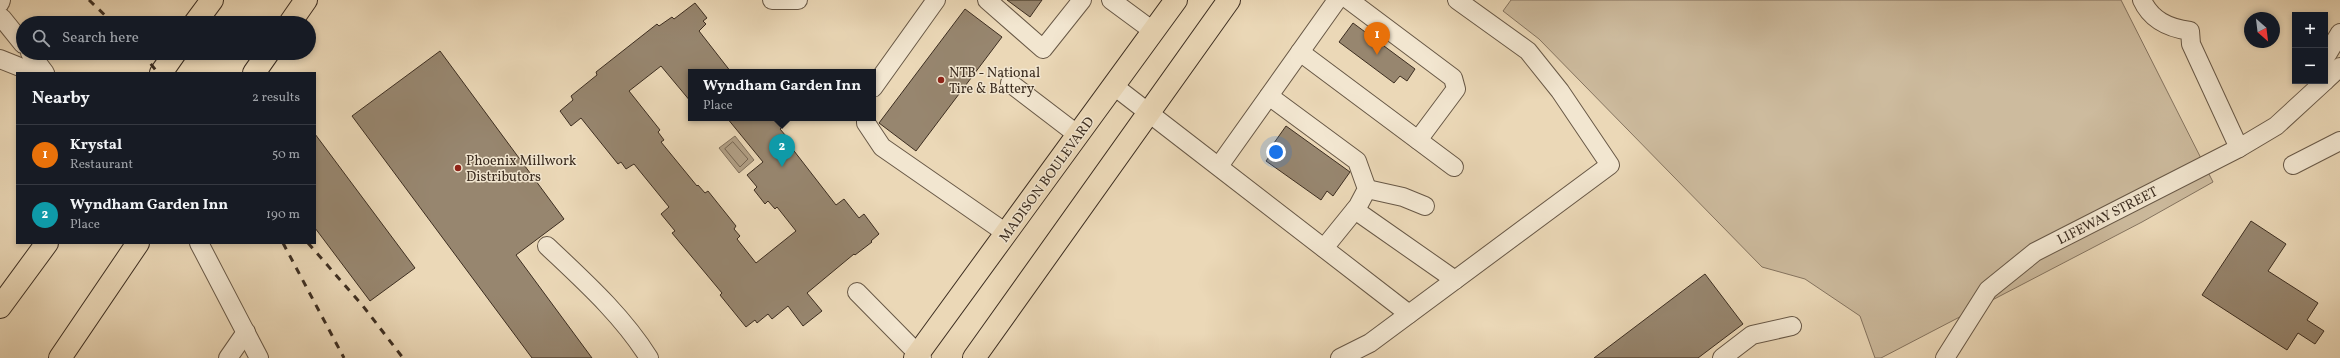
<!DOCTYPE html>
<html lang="en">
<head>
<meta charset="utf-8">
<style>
  body { margin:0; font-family:Vollkorn,serif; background:#242831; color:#f1f3f6 }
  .controls { position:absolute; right:12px; top:12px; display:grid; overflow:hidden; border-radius:0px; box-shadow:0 2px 6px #0003 }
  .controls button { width:36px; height:36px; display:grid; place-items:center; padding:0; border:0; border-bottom:1px solid #363941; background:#171b24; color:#f1f3f6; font:20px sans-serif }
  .compass { position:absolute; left:2244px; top:12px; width:36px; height:36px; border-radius:50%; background:#171b24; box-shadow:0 2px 6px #0003; rotate:152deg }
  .you { position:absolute; left:1276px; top:152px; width:14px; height:14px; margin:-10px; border:3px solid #fff; border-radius:50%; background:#1a73e8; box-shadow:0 0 0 6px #1a73e833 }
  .badge { display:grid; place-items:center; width:26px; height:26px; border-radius:50%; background:#c59692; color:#fff; font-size:13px; font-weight:700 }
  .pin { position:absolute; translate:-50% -33px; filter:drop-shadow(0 1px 2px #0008) }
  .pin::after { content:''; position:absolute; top:21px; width:14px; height:12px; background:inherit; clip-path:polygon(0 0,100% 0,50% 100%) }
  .popup { position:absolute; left:688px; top:69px; width:188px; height:52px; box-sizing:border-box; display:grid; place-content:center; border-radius:0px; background:#171b24; filter:drop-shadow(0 1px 3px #0005); font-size:13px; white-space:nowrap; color:#9ea1a6 }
  .popup b { font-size:15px; color:#f1f3f6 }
  .popup::after { content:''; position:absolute; left:50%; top:100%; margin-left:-8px; border:8px solid transparent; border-top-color:#171b24 }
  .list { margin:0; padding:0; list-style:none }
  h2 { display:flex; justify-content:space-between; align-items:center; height:52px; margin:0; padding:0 16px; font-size:17px }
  h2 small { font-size:13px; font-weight:400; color:#9ea1a6 }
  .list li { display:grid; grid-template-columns:26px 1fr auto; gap:12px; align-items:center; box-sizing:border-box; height:60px; padding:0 16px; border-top:1px solid #363941 }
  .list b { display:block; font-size:15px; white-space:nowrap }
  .list p { margin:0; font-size:13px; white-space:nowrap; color:#9ea1a6 }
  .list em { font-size:13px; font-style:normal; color:#9ea1a6 }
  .icon { flex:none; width:22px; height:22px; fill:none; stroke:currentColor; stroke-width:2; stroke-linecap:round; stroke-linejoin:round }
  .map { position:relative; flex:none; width:2340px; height:358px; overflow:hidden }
  .search { position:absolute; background:#171b24; box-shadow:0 2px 6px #0003; left:16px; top:16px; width:300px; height:44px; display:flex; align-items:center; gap:10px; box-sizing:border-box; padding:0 14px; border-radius:22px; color:#9ea1a6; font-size:15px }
  .panel { position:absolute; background:#171b24; box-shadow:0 2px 6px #0003; left:16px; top:72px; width:300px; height:172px; border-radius:0px }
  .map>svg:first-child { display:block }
</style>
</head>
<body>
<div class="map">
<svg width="2340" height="358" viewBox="0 0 2340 358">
  <rect width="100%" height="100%" fill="#ebd8b7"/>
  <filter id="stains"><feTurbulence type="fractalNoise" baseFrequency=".005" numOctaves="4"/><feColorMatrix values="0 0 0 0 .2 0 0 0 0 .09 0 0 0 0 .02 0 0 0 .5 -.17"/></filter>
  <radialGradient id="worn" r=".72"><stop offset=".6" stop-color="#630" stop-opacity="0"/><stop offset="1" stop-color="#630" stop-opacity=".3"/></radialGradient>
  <path fill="#cdbb9e" stroke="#857460" d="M1511 0H2121L2213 182 2142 222 1881 358H1875L1860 316 1805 279 1762 267 1539 39 1503 11Z"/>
  <path fill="#b09e84" stroke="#82715c" d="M735 136 754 160 739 173 719 148Z"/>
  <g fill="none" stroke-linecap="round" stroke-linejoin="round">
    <path stroke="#766652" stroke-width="1" d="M733 142 748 159 740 167 725 149Z"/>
  </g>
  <g fill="#97866f" stroke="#3d2e21">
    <path d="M1007 0H1042L1030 17Z"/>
    <path d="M695 3 707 18 703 21 706 24 699 31 731 72H691V102L661 66 629 91 660 130 658 132 664 140 661 142 697 186 698 185 705 193 708 191 736 226 734 229 740 236 737 239 756 263 796 231 777 207 775 209 768 201 765 204 754 190 757 187 747 175 763 162 727 118H776L782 127 780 129 786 136 784 138 836 205 844 199 859 218 864 214 879 234 871 241 872 242 855 255 854 254 807 293 822 311 803 326 788 306 772 319 768 314 757 323 755 320 746 327 720 295 722 293 672 233 675 231 661 214 669 207 634 164 626 169 621 162 618 164 581 118 571 126 560 111 573 100 571 96 597 75 596 72 657 24 659 26 672 17 674 19Z"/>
    <path d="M965 9 1002 37 916 151 879 123Z"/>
    <path d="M1353 23 1415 69 1407 81 1400 76 1394 83 1339 42Z"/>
    <path d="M440 51 564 219 516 255 592 358H532L352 116Z"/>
    <path d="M1286 126 1350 172 1333 196 1327 191 1321 200 1266 161 1272 153 1269 150Z"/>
    <path d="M315 134 415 268 370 301 315 228Z"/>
    <path d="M2251 221 2286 244 2268 271 2318 303 2307 320 2324 331 2315 344 2298 333 2287 350 2202 295Z"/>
    <path d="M1705 274 1743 324 1698 358H1594Z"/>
  </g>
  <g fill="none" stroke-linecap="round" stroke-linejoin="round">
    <defs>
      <g id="minor">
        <path d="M772 0H798"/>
        <path d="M987 0 1043 49 1082 0"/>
        <path d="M1111 0 1153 31"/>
        <path d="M1349 0 1453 78 1456 89 1418 140"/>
        <path d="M2142 0C2151 20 2168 28 2190 31L2191 44 2239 148"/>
        <path d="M0 3 1 0"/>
        <path d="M2 18 23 44"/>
        <path d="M1300 52 1454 167"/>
        <path d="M30 53 45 73"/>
        <path d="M2325 58 2340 33"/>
        <path d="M0 59 35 73"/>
        <path d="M2325 81 2340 67"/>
        <path d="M1010 83 1078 135"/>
        <path d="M1114 86 1409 314"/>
        <path d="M873 88 936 0"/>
        <path d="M1269 96 1357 161 1367 189 1358 206 1324 248"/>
        <path d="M866 118V123L882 147 1006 233"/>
        <path d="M2293 165 2340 141"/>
        <path d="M1219 166 1337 0"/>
        <path d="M1367 189 1403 197 1425 206"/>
        <path d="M1355 210 1455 280"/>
        <path d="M199 243 259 358"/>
        <path d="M547 246C584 281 622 315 649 358"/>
        <path d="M857 292 922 358"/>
        <path d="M228 358 246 332"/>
        <path d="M1340 358 1370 343 1610 165 1560 91 1528 51 1457 0"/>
        <path d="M1722 358 1752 335 1792 326"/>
        <path d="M1945 358 1988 290 2035 252 2239 148 2276 126 2325 81"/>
      </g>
      <g id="major">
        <path d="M915 358 1176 0"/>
        <path d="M974 358 1229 0"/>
      </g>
      <g id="highway">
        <path d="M195 23 212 0"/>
        <path d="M290 23 306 0"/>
        <path d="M161 73 175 53"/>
        <path d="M254 73 268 53"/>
        <path d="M0 307 47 243"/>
        <path d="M60 358 138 243"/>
      </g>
    </defs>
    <use href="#minor" stroke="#685846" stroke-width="20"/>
    <use href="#major" stroke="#3d2e21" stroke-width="24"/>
    <use href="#highway" stroke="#3d2e21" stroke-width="24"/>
    <use href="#minor" stroke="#f2e6d0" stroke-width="18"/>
    <use href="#major" stroke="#ebd8b7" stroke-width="22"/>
    <use href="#highway" stroke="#ebd8b7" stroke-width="22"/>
    <g stroke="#3d2e21" stroke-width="3" stroke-dasharray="7 7" stroke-linecap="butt">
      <path d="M89 0 113 23"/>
      <path d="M142 53 158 73"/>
      <path d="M283 243 344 358"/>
      <path d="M308 243 363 306 403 358"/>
    </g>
  </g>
  <g fill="#8f2418" stroke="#f2e6d0" stroke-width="1.5">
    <circle cx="941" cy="80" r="4"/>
    <circle cx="458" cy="168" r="4"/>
  </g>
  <g text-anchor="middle" stroke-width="3" stroke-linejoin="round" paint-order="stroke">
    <g font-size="14" fill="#3d2e21" stroke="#f2e6d0" text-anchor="start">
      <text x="949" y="77">NTB - National<tspan x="949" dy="16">Tire &amp; Battery</tspan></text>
      <text x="466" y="165">Phoenix Millwork<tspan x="466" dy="16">Distributors</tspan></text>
    </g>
    <g font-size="14" fill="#3d2e21" stroke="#f2e6d0">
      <text transform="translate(1046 179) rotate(-54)" y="5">MADISON BOULEVARD</text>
      <text transform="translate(2107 215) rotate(-27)" y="5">LIFEWAY STREET</text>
    </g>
  </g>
  <rect width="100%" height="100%" filter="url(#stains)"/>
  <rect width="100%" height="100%" fill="url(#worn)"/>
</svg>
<div class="controls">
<button>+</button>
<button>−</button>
</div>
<svg class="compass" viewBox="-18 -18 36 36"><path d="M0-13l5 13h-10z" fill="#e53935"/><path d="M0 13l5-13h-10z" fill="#9ea1a6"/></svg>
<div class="you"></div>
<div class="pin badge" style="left:1377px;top:55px;background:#e8710a">1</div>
<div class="pin badge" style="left:782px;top:167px;background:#0f9aa8">2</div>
<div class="popup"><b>Wyndham Garden Inn</b>Place</div>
<div class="search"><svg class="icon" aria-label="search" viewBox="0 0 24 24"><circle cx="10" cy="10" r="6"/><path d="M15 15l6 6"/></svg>Search here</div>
<section class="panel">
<h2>Nearby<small>2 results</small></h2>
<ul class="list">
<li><span class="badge" style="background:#e8710a">1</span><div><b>Krystal</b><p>Restaurant</p></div><em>50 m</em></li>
<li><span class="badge" style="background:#0f9aa8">2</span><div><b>Wyndham Garden Inn</b><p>Place</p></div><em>190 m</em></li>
</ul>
</section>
</div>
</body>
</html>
